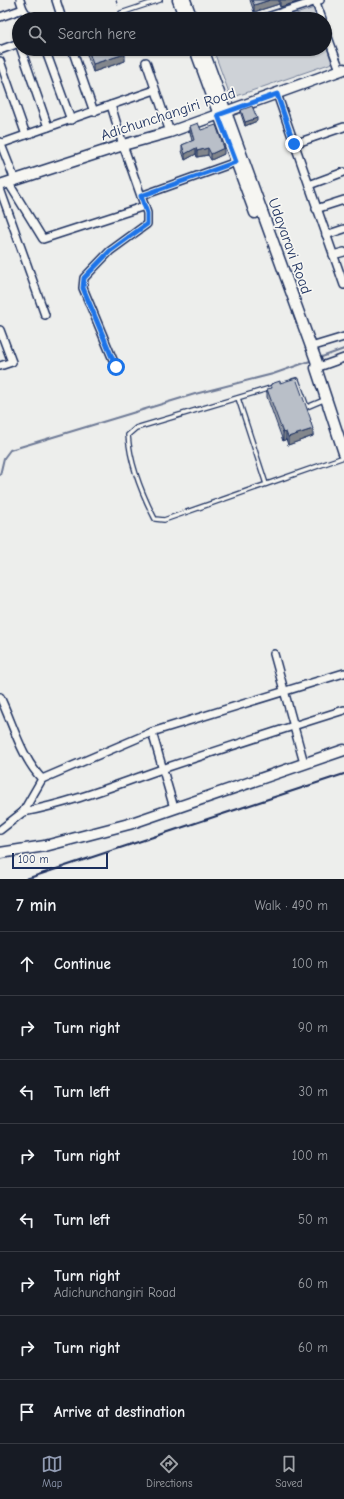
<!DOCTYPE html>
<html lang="en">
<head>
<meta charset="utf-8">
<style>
  body { margin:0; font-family:"Comic Neue",sans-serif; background:#20242c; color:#f1f3f6 }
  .scale { position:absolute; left:12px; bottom:10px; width:96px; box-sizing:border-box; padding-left:4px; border:2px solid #1b2f5e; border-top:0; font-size:11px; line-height:14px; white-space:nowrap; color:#1b2f5e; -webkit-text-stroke:3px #f6f6f2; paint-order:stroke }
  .stop { position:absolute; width:12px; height:12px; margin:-9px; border:3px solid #1a73e8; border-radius:50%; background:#fff }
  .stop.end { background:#1a73e8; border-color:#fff; box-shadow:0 1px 4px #0008 }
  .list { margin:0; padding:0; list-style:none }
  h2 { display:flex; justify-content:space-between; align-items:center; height:52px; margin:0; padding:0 16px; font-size:17px }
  h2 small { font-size:13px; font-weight:400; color:#9ea1a6 }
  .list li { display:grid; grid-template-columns:26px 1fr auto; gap:12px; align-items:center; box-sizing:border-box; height:64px; padding:0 16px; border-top:1px solid #363941 }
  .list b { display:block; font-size:15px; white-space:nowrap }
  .list p { margin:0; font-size:13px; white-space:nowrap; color:#9ea1a6 }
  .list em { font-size:13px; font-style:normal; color:#9ea1a6 }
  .icon { flex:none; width:22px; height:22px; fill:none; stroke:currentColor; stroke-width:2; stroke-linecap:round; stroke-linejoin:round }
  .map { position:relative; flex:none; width:344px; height:879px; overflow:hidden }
  .search { position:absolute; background:#171b24; box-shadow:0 1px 3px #0004; left:12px; right:12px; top:12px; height:44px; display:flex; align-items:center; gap:10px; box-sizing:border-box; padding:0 14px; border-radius:22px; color:#9ea1a6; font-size:15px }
  .sheet { height:564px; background:#171b24 }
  nav { display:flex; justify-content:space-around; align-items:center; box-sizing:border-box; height:56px; border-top:1px solid #363941; background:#171b24; font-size:11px; color:#9ea1a6 }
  nav a { display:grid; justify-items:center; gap:2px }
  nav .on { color:#919bb2 }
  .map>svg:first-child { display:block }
</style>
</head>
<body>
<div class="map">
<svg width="344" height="879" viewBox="0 0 344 879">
  <rect width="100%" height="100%" fill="#edeeec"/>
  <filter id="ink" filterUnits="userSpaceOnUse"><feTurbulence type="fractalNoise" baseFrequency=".025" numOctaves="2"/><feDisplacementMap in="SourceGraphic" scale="8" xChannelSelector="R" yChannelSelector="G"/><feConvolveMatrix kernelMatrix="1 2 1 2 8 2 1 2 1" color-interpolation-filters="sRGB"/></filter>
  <g filter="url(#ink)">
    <g fill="#ced2d7" stroke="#74809a">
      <path d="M314 8 318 19H281Z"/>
      <path d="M325 42 332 63 231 98 213 49H325Z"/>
    </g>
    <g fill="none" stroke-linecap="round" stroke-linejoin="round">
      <g stroke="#6e7a96" stroke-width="2">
        <path d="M319 358 344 349"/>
        <path d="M0 475 4 458 10 450 195 394 273 374 313 360"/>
      </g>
      <defs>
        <g id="lane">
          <path d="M123 19 121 13 160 0"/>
          <path d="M134 49H137"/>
          <path d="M293 381 297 380 307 407 326 399"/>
          <path d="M274 387 136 428 128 435C130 463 142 494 155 519L164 520 344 457"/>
          <path d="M238 398 266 484"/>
        </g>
        <g id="street">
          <path d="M20 0 23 9 30 19"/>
          <path d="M56 0 62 19"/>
          <path d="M315 0 322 19"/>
          <path d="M0 17 23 9"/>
          <path d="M261 19 320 0"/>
          <path d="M325 29 340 70"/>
          <path d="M21 49 48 127"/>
          <path d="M45 49 71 120"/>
          <path d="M72 49 94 112"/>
          <path d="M0 50 19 43"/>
          <path d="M0 61 26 135"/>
          <path d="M146 62 170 132"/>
          <path d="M277 94 344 285"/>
          <path d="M111 105 155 90"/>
          <path d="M0 142 15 180"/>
          <path d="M0 144 111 105 123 145 147 213V224L110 251 84 278 83 288 116 367"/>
          <path d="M294 144 344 127"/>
          <path d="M8 182 43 239 145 206"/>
          <path d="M309 185 344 172"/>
          <path d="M0 189 45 315"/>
          <path d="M141 196 236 162"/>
          <path d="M316 209 344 200"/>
          <path d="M326 235 344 229"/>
          <path d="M333 255 344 252"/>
          <path d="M0 330 12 362 0 366"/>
          <path d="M311 347 344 337"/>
          <path d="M316 368 344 358"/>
          <path d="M274 654 304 763"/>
          <path d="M0 697C13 724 21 757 42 779"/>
          <path d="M152 732 174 808"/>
          <path d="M23 812C71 803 116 785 162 769 222 749 283 729 344 710"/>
          <path d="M0 830 23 812 42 779 152 732 344 673"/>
        </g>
        <g id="secondary">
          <path d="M178 0 185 19"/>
          <path d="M185 0 192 19"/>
          <path d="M195 49 255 213"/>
          <path d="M203 49 317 363 316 368 344 453"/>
          <path d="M0 185 123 145 170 132 344 69"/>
          <path d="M0 853 45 846 129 824 344 750"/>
        </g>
      </defs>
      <use href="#lane" stroke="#1b2f5e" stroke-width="6"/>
      <use href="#street" stroke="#1b2f5e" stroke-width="10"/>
      <use href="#secondary" stroke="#1b2f5e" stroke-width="13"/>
      <path stroke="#1b2f5e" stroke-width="1" stroke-dasharray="3 3" stroke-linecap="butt" d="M116 0 118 6"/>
      <use href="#lane" stroke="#f6f6f2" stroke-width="3.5"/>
      <use href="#street" stroke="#f6f6f2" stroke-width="7"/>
      <use href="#secondary" stroke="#f6f6f2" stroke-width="10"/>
      <path stroke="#1b2f5e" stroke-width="2" d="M26 879 344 774"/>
    </g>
    <g fill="#9fa4ac" stroke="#1b2f5e">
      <path d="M250 0H304L280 7 279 4 254 12Z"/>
      <path d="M85 49H123L125 61 93 72Z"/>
      <path d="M241 110 257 121 245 126 241 114Z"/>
      <path d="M190 126 201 130 224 154 211 160 208 155 197 157 196 154 185 160 182 151V145L192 141 190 132Z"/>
      <path d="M280 383 311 423 313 436 288 445 286 439 283 441 267 397V389L271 388V384Z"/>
    </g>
    <g fill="#82868c" stroke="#1b2f5e">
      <path d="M270 0H279V4L254 12V5Z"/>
      <path d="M280 0H304L280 7Z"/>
      <path d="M125 54V61L93 72V64Z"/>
      <path d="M257 118V121L245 126V122Z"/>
      <path d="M196 148V154L185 160V154Z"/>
      <path d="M208 148V155L197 157V151Z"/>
      <path d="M224 148V154L211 160V154Z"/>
      <path d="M313 429V436L288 445V437Z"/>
      <path d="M286 432V439L283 441V433Z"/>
    </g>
    <g fill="#b9bfc8" stroke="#1b2f5e">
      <path d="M252 0H270L254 5Z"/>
      <path d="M112 14 113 19H96Z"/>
      <path d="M88 49H123L125 54 93 64Z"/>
      <path d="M252 106 257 118 245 122 241 110Z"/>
      <path d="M198 123 201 130 216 125 224 148 211 154 208 148 197 151 196 148 185 154 182 145 194 140 190 126Z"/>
      <path d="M296 378 311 420H310L313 429 288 437 286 432 283 433 267 389 272 388 271 384 280 381V383Z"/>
    </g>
  </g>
  <g fill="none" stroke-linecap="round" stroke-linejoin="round" filter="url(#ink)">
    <path stroke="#1a73e8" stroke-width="5" d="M116 367 83 288 84 278 110 251 147 224V213L141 196 236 162 218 115 277 94 294 144"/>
  </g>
  <g text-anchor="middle" stroke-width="3.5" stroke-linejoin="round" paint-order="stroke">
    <g font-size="15" fill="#1b2f5e" stroke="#f6f6f2">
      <text transform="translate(168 114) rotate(-18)" y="5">Adichunchangiri Road</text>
      <text transform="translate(290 246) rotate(70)" y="5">Udayaravi Road</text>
    </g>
  </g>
</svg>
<div class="scale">100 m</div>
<div class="stop" style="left:116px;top:367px"></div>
<div class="stop end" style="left:294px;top:144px"></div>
<div class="search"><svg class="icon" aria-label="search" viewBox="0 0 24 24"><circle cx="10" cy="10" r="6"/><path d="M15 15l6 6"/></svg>Search here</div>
</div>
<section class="sheet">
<h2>7 min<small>Walk · 490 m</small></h2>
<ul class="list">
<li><svg class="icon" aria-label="ahead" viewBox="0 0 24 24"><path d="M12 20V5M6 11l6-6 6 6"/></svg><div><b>Continue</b></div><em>100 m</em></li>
<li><svg class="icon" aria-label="right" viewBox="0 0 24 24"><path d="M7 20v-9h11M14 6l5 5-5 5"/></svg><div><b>Turn right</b></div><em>90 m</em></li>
<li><svg class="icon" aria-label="left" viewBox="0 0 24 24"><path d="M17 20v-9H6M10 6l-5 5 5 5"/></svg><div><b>Turn left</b></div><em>30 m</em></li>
<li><svg class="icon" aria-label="right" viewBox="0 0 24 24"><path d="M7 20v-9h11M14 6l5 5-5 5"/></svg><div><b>Turn right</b></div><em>100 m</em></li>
<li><svg class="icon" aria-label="left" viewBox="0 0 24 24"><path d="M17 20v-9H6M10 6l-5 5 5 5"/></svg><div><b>Turn left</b></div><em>50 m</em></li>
<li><svg class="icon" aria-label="right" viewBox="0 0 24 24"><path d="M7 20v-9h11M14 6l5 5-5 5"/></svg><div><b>Turn right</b><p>Adichunchangiri Road</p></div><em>60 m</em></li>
<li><svg class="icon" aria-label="right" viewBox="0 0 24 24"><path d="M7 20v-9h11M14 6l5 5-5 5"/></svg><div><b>Turn right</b></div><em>60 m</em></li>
<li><svg class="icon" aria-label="arrive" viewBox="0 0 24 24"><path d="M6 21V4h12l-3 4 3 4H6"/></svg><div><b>Arrive at destination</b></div></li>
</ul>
</section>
<nav>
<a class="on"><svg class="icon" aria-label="map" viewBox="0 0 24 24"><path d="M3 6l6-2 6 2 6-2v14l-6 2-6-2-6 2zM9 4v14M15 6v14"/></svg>Map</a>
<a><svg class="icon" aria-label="directions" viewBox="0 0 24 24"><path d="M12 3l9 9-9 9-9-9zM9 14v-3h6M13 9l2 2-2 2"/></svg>Directions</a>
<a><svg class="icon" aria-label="saved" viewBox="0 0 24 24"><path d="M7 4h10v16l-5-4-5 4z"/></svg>Saved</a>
</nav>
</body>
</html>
